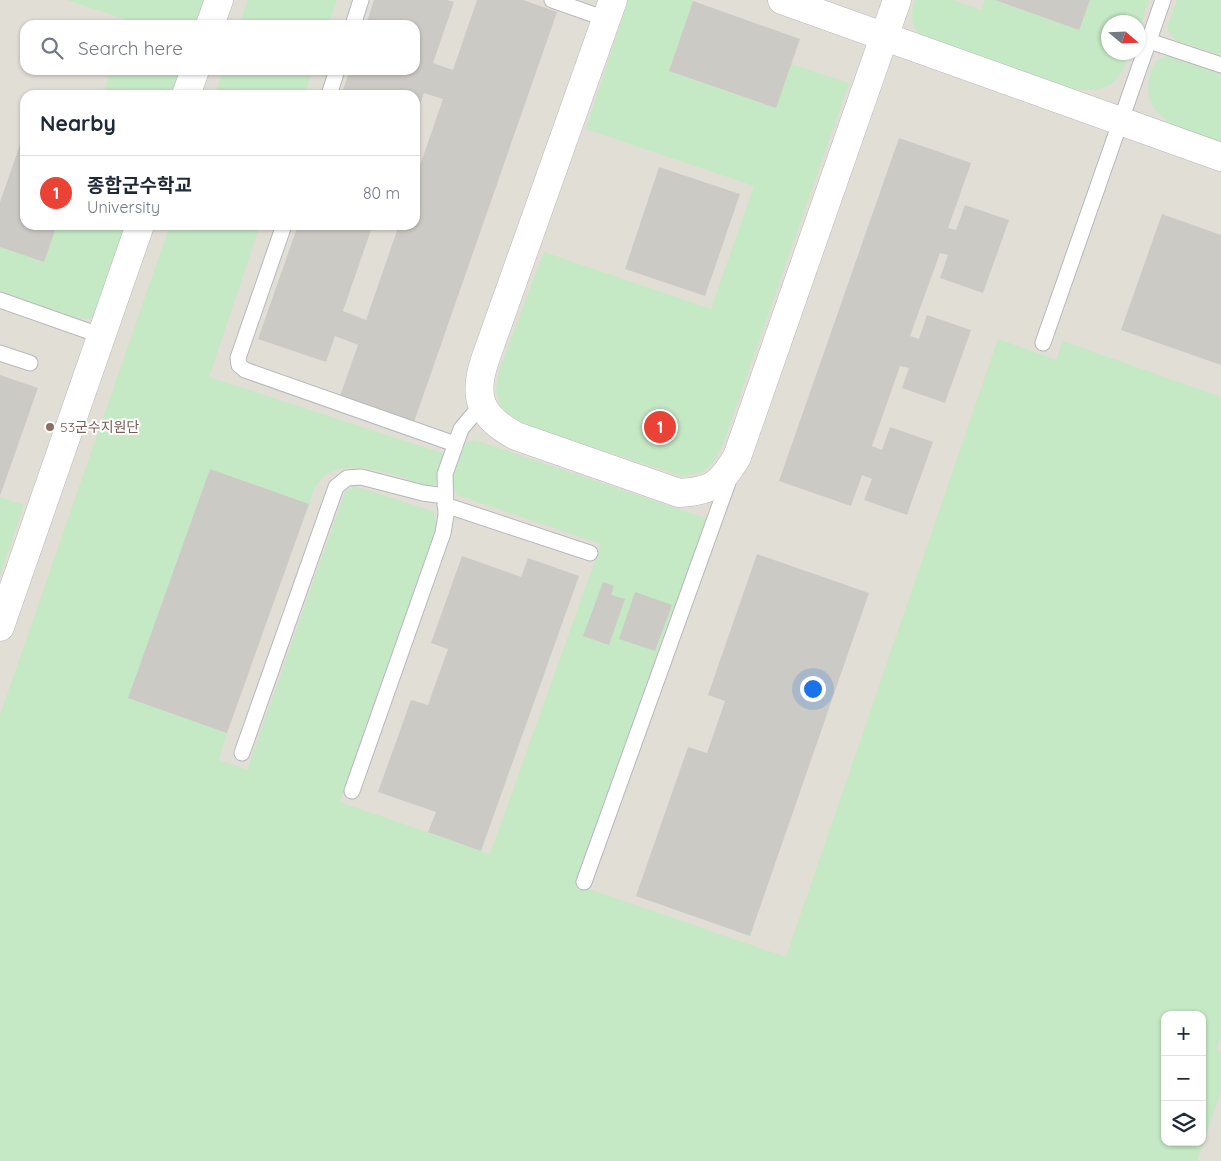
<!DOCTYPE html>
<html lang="en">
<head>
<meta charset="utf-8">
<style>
  body { margin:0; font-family:Quicksand,"Noto Sans KR",sans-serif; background:#f2f2f3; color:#1f2937 }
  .controls { position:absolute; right:15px; bottom:15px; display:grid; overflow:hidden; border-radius:10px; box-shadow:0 1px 4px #0004 }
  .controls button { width:45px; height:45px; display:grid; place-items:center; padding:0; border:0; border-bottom:1px solid #e0e1e3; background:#fff; color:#1f2937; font:25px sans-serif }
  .compass { position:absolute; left:1101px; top:15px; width:45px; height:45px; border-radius:50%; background:#fff; box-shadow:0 1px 4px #0004; rotate:109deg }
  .you { position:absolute; left:812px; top:688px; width:18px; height:18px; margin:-12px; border:4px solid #fff; border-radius:50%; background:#1a73e8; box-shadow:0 0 0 8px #1a73e833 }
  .badge { display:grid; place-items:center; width:32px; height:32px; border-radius:50%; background:#ea4335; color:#fff; font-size:16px; font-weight:700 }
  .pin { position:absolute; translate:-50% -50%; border:2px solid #fff; box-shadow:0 1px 5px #0006 }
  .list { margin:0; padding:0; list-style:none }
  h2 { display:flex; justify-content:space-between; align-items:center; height:65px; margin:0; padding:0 20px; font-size:21px }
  h2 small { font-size:16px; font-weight:400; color:#747a83 }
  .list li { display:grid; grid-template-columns:32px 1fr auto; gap:15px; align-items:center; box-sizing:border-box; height:75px; padding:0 20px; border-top:1px solid #e0e1e3 }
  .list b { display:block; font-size:19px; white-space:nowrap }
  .list p { margin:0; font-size:16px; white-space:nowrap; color:#747a83 }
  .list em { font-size:16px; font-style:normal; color:#747a83 }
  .icon { flex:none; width:28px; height:28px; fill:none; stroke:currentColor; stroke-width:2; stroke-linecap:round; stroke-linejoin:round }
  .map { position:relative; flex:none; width:1221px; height:1161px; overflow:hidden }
  .search { position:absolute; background:#fff; box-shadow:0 1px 4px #0004; left:20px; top:20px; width:400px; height:55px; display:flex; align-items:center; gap:12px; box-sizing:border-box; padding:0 18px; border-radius:15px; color:#747a83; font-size:19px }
  .panel { position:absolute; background:#fff; box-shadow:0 1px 4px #0004; left:20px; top:90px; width:400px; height:140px; border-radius:15px }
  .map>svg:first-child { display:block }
</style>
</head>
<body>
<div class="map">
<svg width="1221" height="1161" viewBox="0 0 1221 1161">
  <rect width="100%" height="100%" fill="#f1efe8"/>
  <path fill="#e1ded6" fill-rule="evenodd" d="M0 0H1221V1161H0ZM1108 22H1138V52H1108ZM25 25H415V70H25ZM25 95H415V225H25ZM1165 1015H1202V1142H1165Z"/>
  <g fill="#c5e8c5" fill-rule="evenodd">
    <path d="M67 0H210L201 25H127L128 20Z"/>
    <path d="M248 0H337L328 25H239Z"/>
    <path d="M628 0H693L669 71 776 108 791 64 849 83 724 441C714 465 707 476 679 475L522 424 509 416 500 405 496 391 499 370 544 252 711 309 754 186 586 129Z"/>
    <path d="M915 0H953L981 10 985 0H995L1079 30 1090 0H1149L1139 29 1138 22H1108V52L1130 53C1118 89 1101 95 1065 87L927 40C910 28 910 19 915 0Z"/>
    <path d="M1177 0H1221V55L1177 41 1171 35 1167 27Z"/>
    <path d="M1165 56 1175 57 1221 74V142C1191 131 1141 122 1149 80 1151 69 1155 60 1165 56Z"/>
    <path d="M111 70H186L177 95H103Z"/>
    <path d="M223 70H313L304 95H215Z"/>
    <path d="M57 225H133L105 306 89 319 78 318 0 292V247L44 262Z"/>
    <path d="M170 225H260L209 377 445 454 434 488C401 478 336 447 314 489 312 494 311 499 309 504L210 469 129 698 227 733 219 760 247 770 345 492 354 486 433 511 437 524 340 802 490 854 601 544 457 495C445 475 457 462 465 443L475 440 708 519 578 885 786 957 998 339 1056 360 1063 341 1221 397V1037L1216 1050 1221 1052V1091L1197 1161H0V715ZM1165 1015H1202V1142H1165Z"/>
    <path d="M0 497 24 505 0 575Z"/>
  </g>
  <g fill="#cccac5">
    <path d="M374 0H447L454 2 433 63 453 70 477 0H523L557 12 414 422 340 396 358 345 335 336 326 362 258 339 298 225H367L372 227 343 311 366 320 399 225H415V180L443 99 424 93 415 118V95H341L350 70H415V25H366Z"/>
    <path d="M995 0H1090L1079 30Z"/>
    <path d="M693 1 800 39 776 108 669 71Z"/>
    <path d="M899 138 971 163 948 228 956 230 965 205 1009 220 983 293 940 278 948 255 940 253 910 336 919 339 927 315 971 330 945 403 902 388 909 368 900 366 872 446 882 450 890 427 933 442 907 515 864 500 872 479 862 475 851 506 779 481Z"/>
    <path d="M22 139 25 140V225H57L44 262 0 247V202Z"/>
    <path d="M659 167 740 194 705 296 625 269Z"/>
    <path d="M1162 214 1221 235V365L1121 330Z"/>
    <path d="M0 375 38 388 0 496Z"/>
    <path d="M210 469 309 504 227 733 128 698Z"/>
    <path d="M757 554 869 593 750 936 636 896 688 747 707 753 725 701 708 695Z"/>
    <path d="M462 556 521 577 528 558 579 576 481 851 428 832 436 812 378 792 411 700 428 705 448 649 431 643Z"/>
    <path d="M603 582 614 586 611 595 625 599 609 645 583 636Z"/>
    <path d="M635 592 672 605 655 651 619 639Z"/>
  </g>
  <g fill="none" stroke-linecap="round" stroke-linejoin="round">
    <defs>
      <g id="lane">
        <path d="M552 0 606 19"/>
        <path d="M353 25 361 0"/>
        <path d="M1149 41 1221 65"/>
        <path d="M329 95 337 70"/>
        <path d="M284 225 238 358 239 365 245 370 455 444"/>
        <path d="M0 300 102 336"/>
        <path d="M1043 343 1163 0"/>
        <path d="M0 353 30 363"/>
        <path d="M445 505 590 553"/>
        <path d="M242 753 336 487 347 478 361 477 423 493 445 496"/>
        <path d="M352 791 443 533 446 515 445 474 461 429 482 404"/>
        <path d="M584 882 730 477"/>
      </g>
      <g id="street">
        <path d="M613 0 486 357C472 396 479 416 516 436L679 493C712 491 720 485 737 457L897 0"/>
        <path d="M782 0 1221 157"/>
        <path d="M210 25 219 0"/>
        <path d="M186 95 195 70"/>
        <path d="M0 627 140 225"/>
      </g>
    </defs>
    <use href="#lane" stroke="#b5b8bc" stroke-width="17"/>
    <use href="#street" stroke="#b5b8bc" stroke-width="29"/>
    <use href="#lane" stroke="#fff" stroke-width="15"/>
    <use href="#street" stroke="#fff" stroke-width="28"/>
  </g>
  <circle fill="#8d6e63" stroke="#fff" stroke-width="2" cx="50" cy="427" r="5"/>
  <g text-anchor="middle" stroke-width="4" stroke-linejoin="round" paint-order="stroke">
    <g font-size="14" fill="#785e54" stroke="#fff" text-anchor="start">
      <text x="60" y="432">53군수지원단</text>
    </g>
  </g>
</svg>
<div class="controls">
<button>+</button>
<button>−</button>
<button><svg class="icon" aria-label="layers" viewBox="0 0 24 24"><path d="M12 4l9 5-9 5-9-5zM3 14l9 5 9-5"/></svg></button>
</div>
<svg class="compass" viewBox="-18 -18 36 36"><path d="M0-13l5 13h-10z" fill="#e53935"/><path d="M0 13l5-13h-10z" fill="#747a83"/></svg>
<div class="you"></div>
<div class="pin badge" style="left:660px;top:427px">1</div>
<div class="search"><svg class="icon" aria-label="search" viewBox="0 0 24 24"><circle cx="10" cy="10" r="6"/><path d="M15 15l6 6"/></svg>Search here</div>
<section class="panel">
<h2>Nearby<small></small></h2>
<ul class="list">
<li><span class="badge">1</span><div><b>종합군수학교</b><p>University</p></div><em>80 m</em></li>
</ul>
</section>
</div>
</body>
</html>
